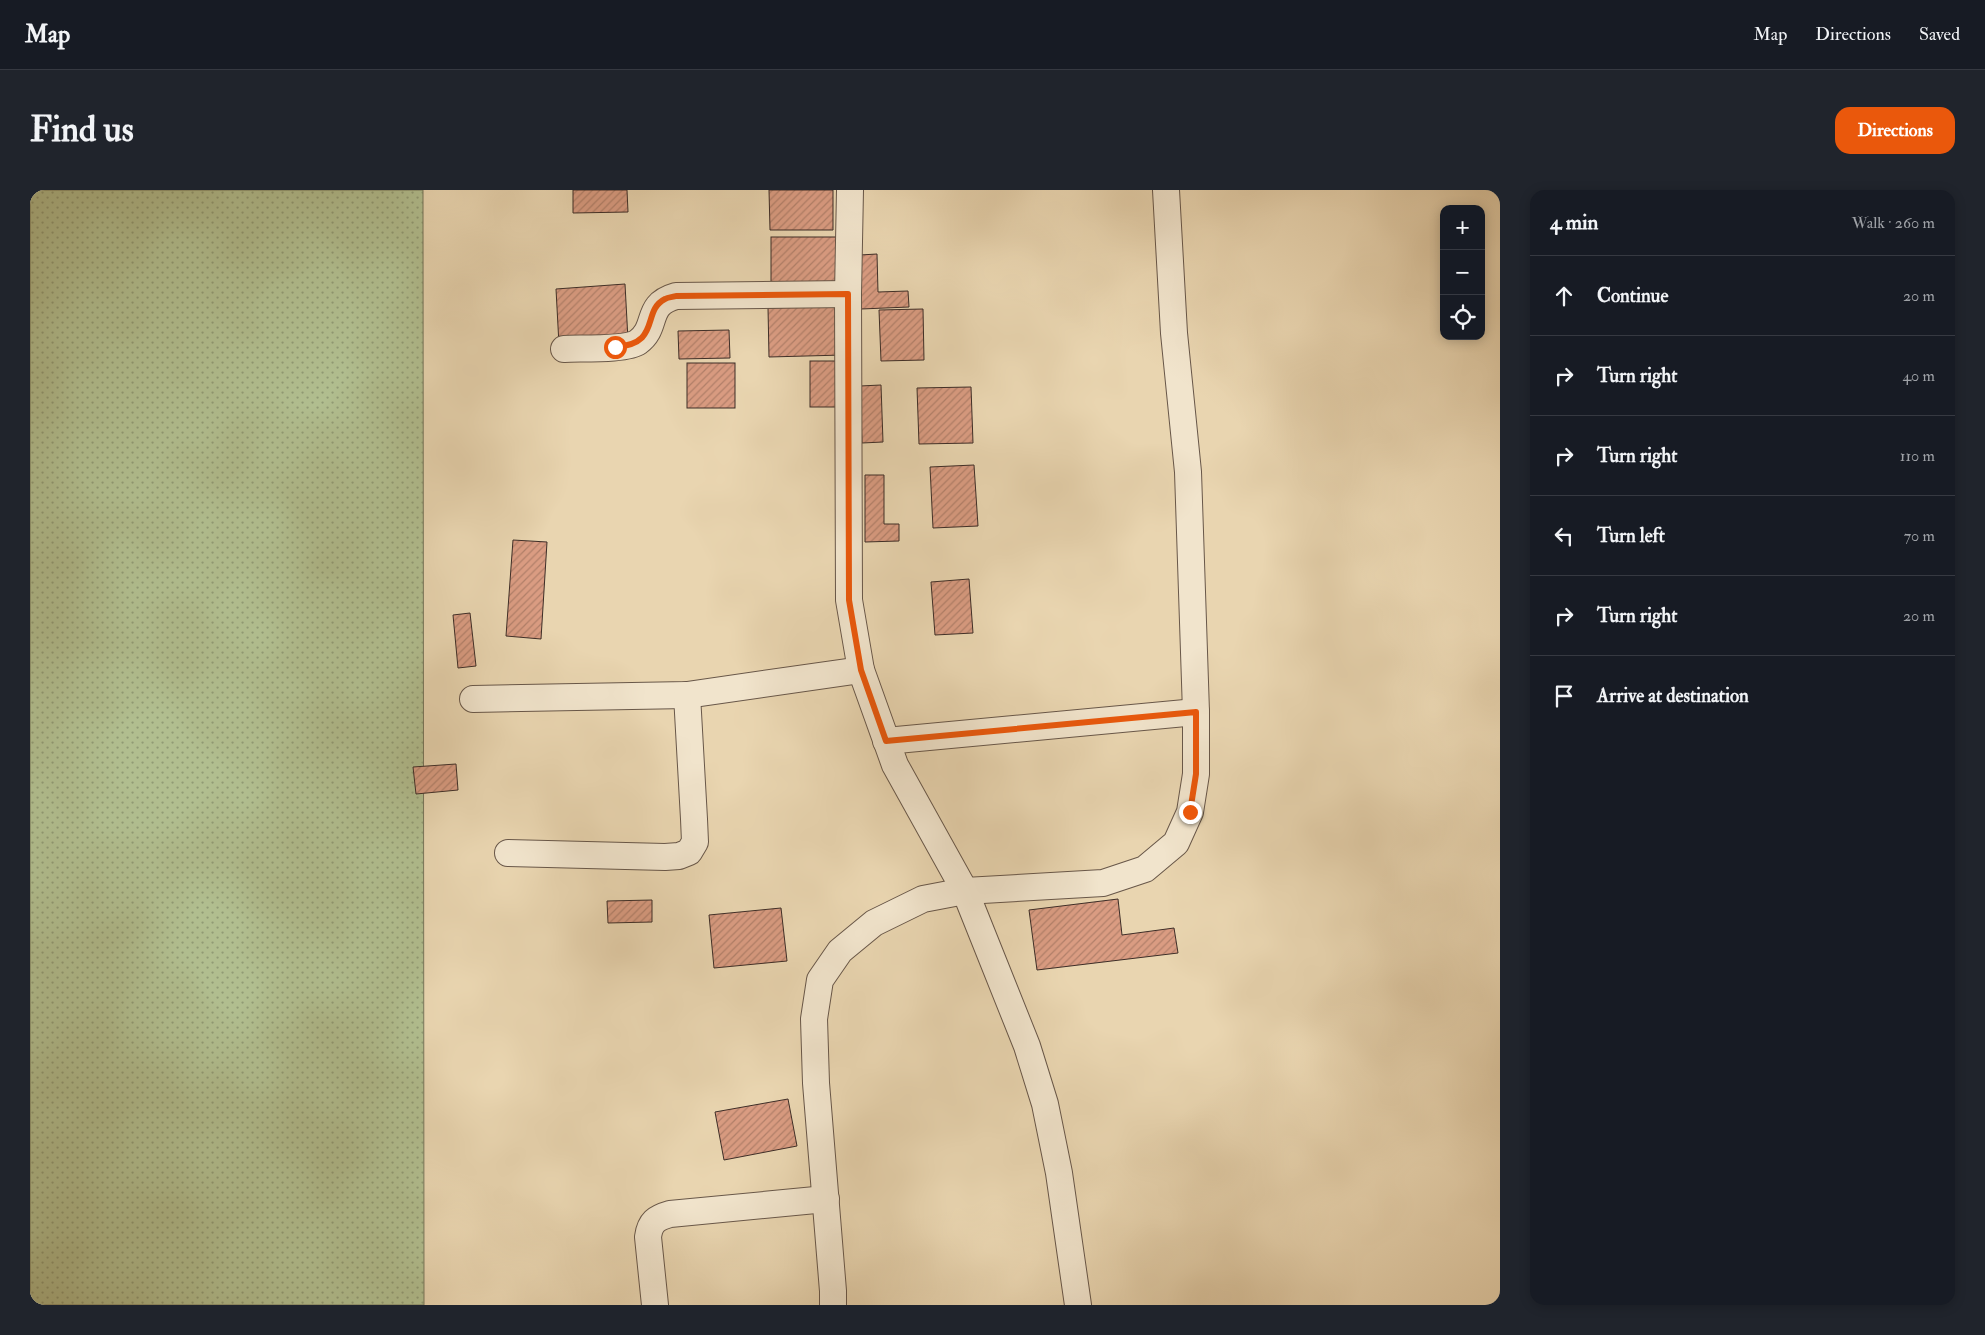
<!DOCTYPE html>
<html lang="en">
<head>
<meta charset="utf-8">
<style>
  body { margin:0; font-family:"IM FELL Double Pica",serif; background:#20242c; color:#f1f3f6 }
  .controls { position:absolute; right:15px; top:15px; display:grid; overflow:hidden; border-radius:10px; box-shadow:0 2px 12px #0003 }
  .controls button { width:45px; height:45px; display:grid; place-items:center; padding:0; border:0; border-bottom:1px solid #363941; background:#171b24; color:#f1f3f6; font:25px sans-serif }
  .stop { position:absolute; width:15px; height:15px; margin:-11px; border:4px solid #ea580c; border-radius:50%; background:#fff }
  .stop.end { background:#ea580c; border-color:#fff; box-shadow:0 1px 5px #0008 }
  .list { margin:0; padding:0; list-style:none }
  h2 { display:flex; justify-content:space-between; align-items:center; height:65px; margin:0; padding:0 20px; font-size:21px }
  h2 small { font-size:16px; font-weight:400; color:#9ea1a6 }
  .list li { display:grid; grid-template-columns:32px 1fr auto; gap:15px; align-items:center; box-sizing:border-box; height:80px; padding:0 20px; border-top:1px solid #363941 }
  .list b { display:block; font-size:19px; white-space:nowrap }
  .list em { font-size:16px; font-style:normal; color:#9ea1a6 }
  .icon { flex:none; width:28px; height:28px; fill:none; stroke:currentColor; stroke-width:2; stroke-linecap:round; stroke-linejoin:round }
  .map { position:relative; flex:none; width:1470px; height:1115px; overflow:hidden; border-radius:15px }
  header { display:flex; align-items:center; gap:30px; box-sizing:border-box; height:70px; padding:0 25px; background:#171b24; border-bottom:1px solid #363941 }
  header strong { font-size:24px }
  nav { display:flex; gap:28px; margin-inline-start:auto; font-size:18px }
  .intro { display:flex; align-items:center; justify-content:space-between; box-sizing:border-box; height:120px; padding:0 30px }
  h1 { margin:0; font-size:35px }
  .button { padding:12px 22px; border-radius:15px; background:#ea580c; color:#fff; font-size:18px; font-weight:700 }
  main { display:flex; gap:30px; padding:0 30px }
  aside { flex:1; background:#171b24; border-radius:15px; box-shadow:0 2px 12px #0003 }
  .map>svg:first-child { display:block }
</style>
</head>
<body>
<header>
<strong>Map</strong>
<nav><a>Map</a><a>Directions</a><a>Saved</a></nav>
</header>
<div class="intro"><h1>Find us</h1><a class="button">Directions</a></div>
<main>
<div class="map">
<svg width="1470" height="1115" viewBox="0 0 1470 1115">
  <defs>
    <pattern id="grass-dots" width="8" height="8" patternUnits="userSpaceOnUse" patternTransform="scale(1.25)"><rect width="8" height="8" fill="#b1be8f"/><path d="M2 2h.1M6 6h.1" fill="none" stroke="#919b75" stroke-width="1.8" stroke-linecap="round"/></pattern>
    <pattern id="building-hatch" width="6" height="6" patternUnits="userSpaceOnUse" patternTransform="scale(1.25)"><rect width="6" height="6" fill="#da9c82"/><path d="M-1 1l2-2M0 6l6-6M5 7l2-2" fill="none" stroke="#b2806a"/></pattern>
  </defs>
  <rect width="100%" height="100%" fill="#e9d5b0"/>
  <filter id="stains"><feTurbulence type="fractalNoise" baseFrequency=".004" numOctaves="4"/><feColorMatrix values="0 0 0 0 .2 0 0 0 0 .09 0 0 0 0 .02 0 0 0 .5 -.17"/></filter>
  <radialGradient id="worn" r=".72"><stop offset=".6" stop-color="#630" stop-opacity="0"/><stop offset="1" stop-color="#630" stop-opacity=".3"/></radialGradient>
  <path fill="url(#grass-dots)" stroke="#77765b" d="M0 0H393L394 1115H0Z"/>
  <g fill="url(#building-hatch)" stroke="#3d2d27">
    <path d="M543 0H597L598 22 543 23Z"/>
    <path d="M739 0H803V40H740Z"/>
    <rect x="741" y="47" width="67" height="50"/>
    <path d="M847 64 848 102 878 101 879 117 831 119 830 65Z"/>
    <path d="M595 94 598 150 529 155 526 99Z"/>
    <path d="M812 116 813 165 739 167 738 118Z"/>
    <path d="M893 119 894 170 851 171 849 120Z"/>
    <path d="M699 140 700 168 649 169 648 141Z"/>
    <rect x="780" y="171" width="29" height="46"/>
    <rect x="657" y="173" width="48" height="45"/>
    <path d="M851 195 853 252 832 253 830 196Z"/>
    <path d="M941 197 943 253 889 254 887 198Z"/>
    <path d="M944 275 948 336 903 338 900 277Z"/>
    <path d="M835 285H854V334H869V351L835 352Z"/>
    <path d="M483 350 517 352 511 449 476 446Z"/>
    <path d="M939 389 943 443 905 445 901 392Z"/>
    <path d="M440 423 446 476 428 478 423 425Z"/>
    <path d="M426 574 428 600 386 604 383 577Z"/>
    <path d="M1088 709 1092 745 1144 738 1148 763 1007 780 999 720Z"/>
    <path d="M622 710V732L578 733 577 711Z"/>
    <path d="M751 718 757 771 684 778 679 725Z"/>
    <path d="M758 909 767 956 694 970 685 922Z"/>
  </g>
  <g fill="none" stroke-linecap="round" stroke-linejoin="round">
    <defs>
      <g id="minor">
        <path d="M820 0 818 104 819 410 831 480 865 575 935 701 997 856 1015 914 1029 983 1048 1115"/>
        <path d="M534 159C550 158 597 160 608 152 629 137 614 115 646 106L818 104"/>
        <path d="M443 509 657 505 831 480"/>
        <path d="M856 551 1166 522"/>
        <path d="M478 663 635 667 649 666 659 662 665 652 664 629 657 505"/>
        <path d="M625 1115 618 1047C620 1032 626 1028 640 1024L796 1009"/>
        <path d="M803 1115V1101L786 893 784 829 790 790 810 761 844 733 893 709 935 701 1073 693 1115 679 1146 653 1160 622 1166 584V522L1158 282 1144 143 1136 0"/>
      </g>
    </defs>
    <use href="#minor" stroke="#685749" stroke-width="28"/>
    <use href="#minor" stroke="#f1e4cc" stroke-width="26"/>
  </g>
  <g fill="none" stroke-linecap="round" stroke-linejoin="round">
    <path stroke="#ea580c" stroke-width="6" d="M585 157C632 154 611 121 635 109 638 107 643 107 646 106L818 104 819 410 831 480 856 551 1166 522V584L1160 622"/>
  </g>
  <rect width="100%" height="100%" filter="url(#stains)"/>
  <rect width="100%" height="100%" fill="url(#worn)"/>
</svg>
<div class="controls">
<button>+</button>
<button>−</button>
<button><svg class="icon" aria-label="locate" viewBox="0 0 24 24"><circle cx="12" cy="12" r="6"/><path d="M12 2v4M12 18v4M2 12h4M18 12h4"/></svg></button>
</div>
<div class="stop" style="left:585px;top:157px"></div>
<div class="stop end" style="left:1160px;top:622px"></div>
</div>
<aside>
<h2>4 min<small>Walk · 260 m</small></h2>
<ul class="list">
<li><svg class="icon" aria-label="ahead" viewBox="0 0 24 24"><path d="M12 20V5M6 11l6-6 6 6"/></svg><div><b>Continue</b></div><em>20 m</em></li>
<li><svg class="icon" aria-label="right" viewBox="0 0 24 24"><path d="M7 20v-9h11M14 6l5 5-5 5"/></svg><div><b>Turn right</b></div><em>40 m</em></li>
<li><svg class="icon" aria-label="right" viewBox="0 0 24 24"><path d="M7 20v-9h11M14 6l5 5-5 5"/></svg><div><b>Turn right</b></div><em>110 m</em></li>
<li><svg class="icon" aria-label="left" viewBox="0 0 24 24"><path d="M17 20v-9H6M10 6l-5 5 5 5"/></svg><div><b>Turn left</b></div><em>70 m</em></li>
<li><svg class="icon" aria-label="right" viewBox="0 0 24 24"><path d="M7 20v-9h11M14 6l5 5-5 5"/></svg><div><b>Turn right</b></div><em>20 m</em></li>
<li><svg class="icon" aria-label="arrive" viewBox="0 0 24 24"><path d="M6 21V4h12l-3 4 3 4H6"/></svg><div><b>Arrive at destination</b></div></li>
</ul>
</aside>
</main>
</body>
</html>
